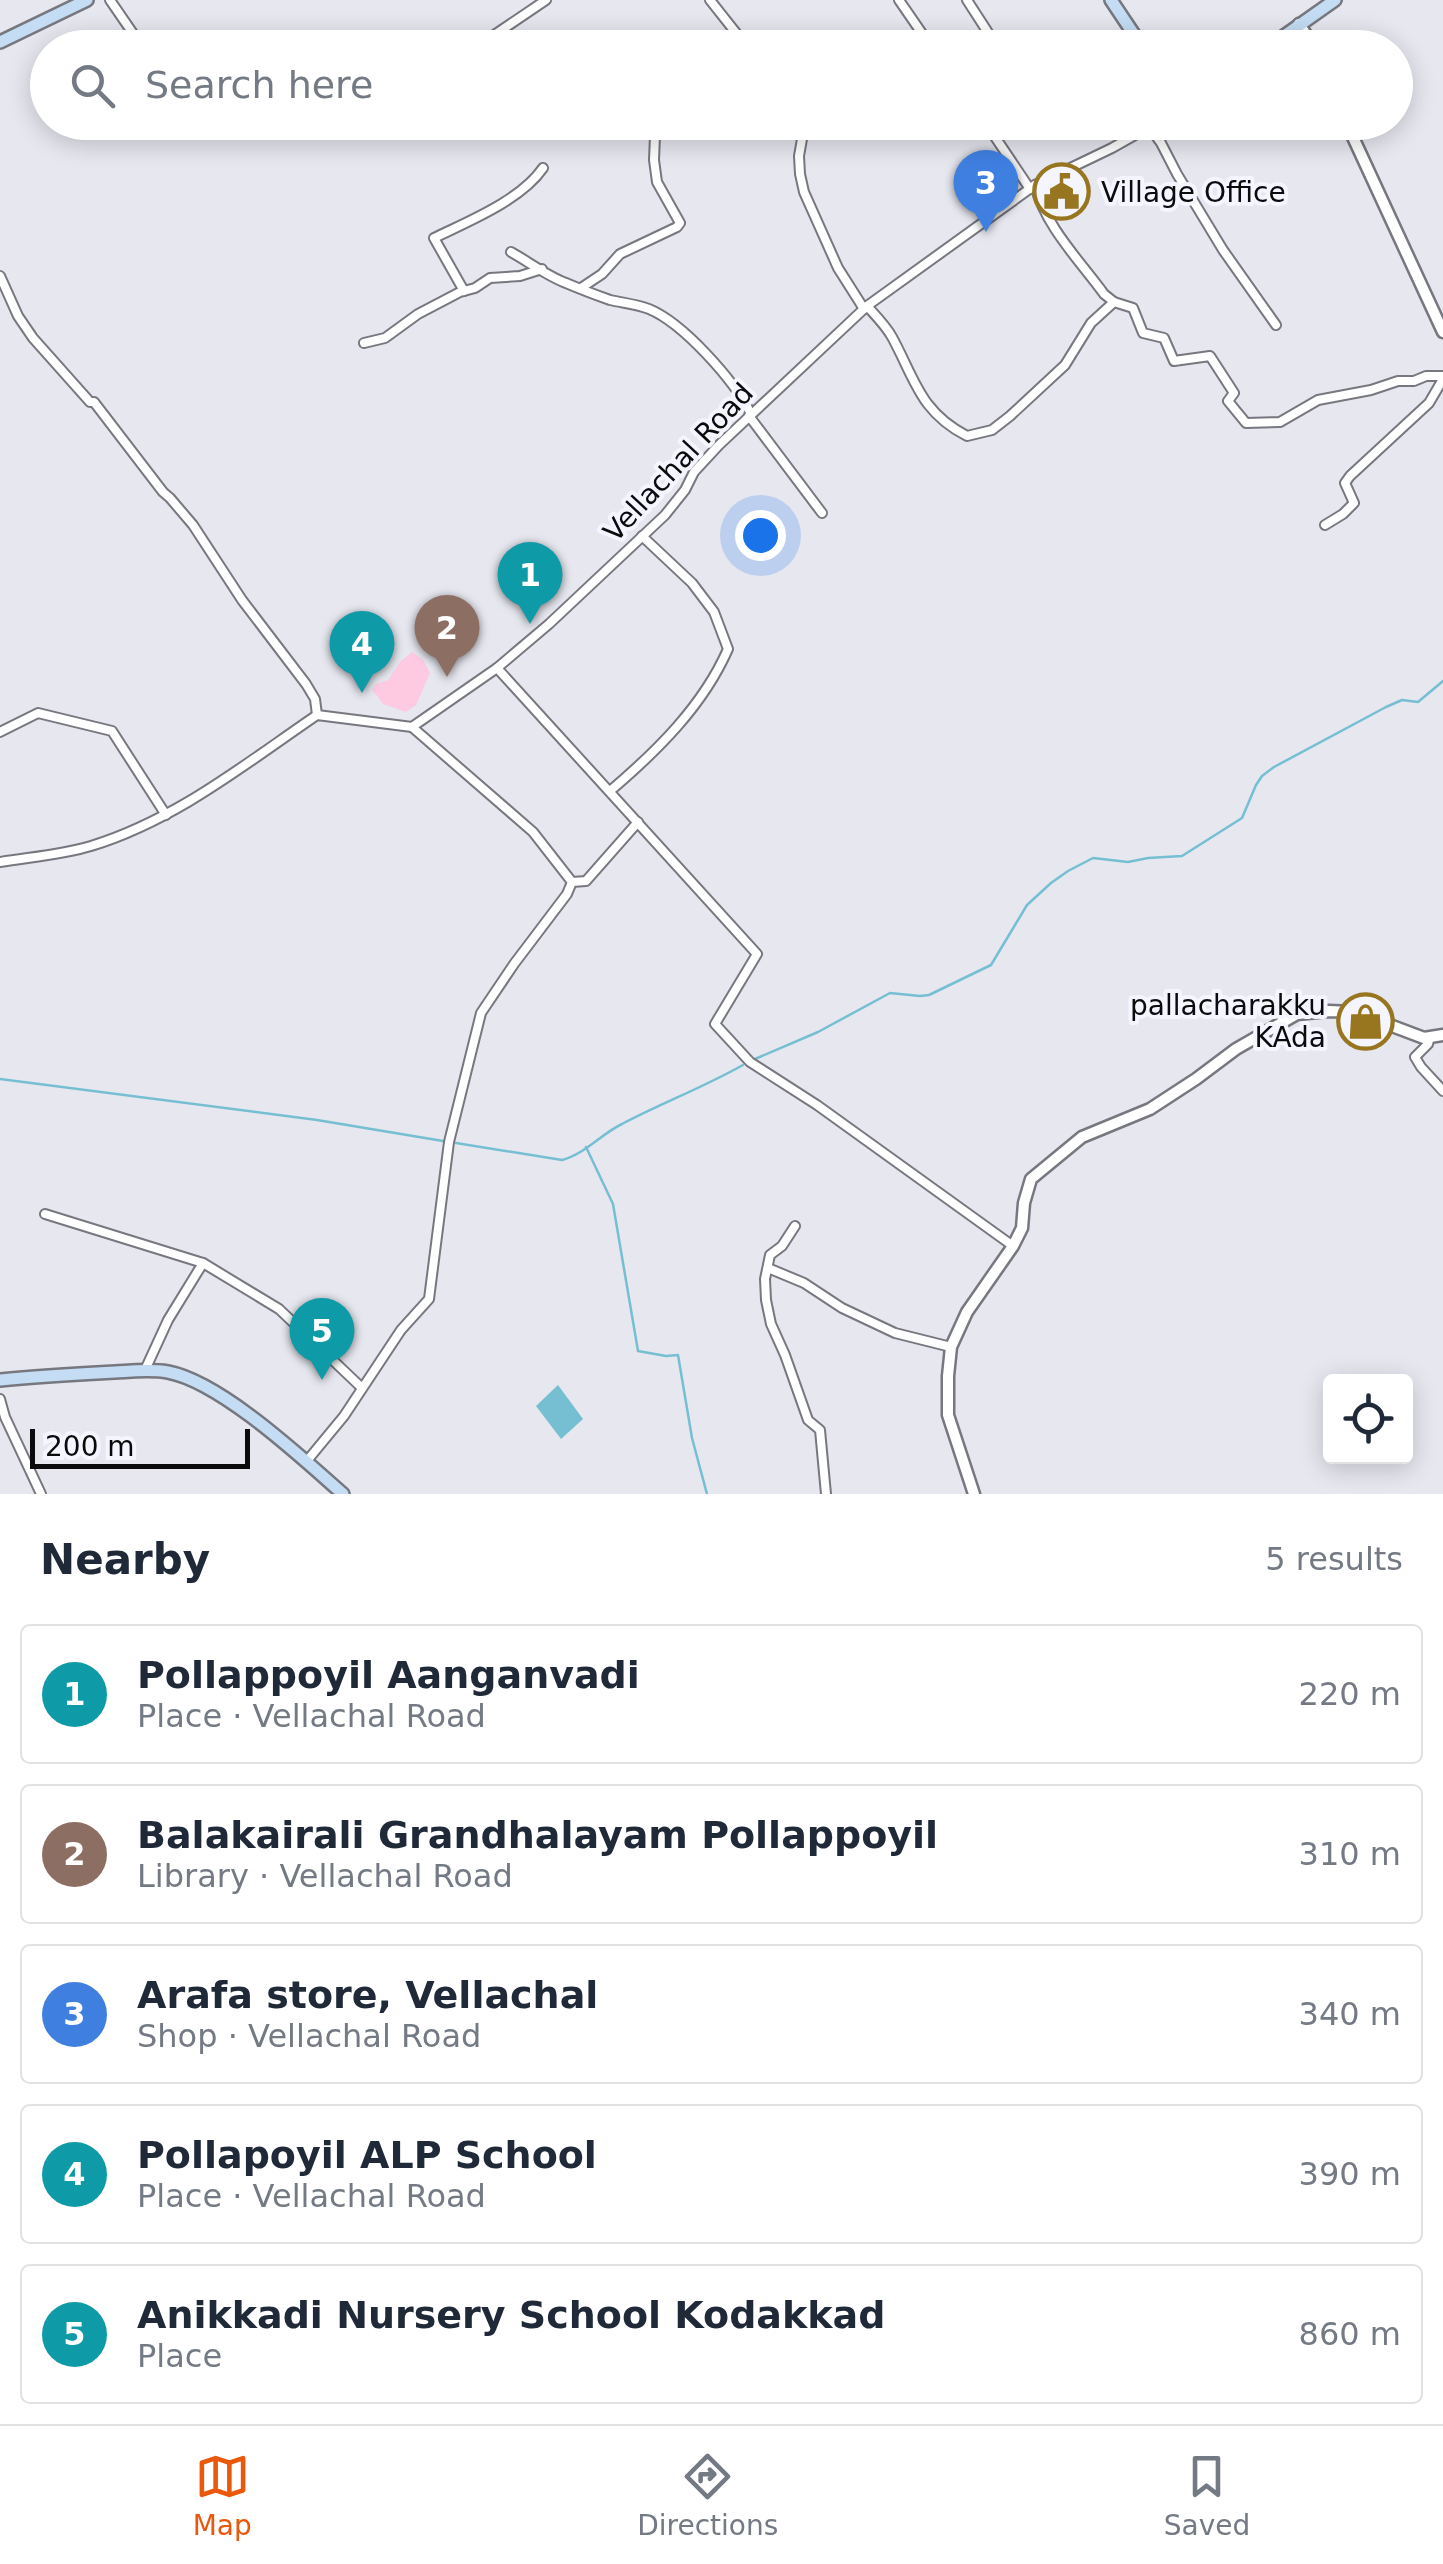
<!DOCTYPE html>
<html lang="en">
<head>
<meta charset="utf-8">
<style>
  body { margin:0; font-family:"DejaVu Sans",sans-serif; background:#f2f2f3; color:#1f2937 }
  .controls { position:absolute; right:30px; bottom:30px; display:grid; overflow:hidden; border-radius:10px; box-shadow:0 5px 25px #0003 }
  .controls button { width:90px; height:90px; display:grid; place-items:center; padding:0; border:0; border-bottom:2px solid #e0e1e3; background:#fff; color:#1f2937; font:50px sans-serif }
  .scale { position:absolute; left:30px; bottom:25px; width:220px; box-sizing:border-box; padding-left:10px; border:5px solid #0b0b0e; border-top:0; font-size:28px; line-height:35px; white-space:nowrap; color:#0b0b0e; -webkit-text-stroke:8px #f4f5fe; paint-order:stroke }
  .you { position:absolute; left:760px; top:535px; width:35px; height:35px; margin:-25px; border:8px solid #fff; border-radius:50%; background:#1a73e8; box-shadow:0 0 0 15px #1a73e833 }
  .badge { display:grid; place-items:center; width:65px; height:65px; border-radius:50%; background:#ea580c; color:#fff; font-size:32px; font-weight:700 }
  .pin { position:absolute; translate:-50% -82px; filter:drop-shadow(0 2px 5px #0008) }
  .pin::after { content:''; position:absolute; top:52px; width:35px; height:30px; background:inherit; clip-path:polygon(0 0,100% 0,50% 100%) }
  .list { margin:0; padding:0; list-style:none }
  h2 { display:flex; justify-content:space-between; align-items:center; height:130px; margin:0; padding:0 40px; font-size:42px }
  h2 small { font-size:32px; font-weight:400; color:#747a83 }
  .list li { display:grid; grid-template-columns:65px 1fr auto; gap:30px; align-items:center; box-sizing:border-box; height:140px; margin:0 20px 20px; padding:0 20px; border:2px solid #e0e1e3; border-radius:10px }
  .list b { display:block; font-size:38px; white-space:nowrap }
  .list p { margin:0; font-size:32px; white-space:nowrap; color:#747a83 }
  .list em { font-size:32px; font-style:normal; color:#747a83 }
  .icon { flex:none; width:55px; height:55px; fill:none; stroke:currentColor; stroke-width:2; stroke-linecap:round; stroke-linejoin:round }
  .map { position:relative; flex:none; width:1443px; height:1494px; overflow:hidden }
  .search { position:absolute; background:#fff; box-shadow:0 5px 25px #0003; left:30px; right:30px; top:30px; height:110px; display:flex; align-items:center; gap:25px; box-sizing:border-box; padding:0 35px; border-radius:55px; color:#747a83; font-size:38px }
  .sheet { height:930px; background:#fff }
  nav { display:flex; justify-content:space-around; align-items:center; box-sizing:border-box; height:140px; border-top:2px solid #e0e1e3; background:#fff; font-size:28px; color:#747a83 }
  nav a { display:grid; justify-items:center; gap:5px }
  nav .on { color:#ea580c }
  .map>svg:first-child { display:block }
</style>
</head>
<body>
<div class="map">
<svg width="1443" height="1494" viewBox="0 0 1443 1494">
  <rect width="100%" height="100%" fill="#e7e7f0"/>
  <path fill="#fdcae2" d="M412 652 423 660 430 673 416 705 406 712 383 704 372 690 376 684 388 680 401 661Z"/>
  <path fill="#76bfd3" d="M558 1385 583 1419 561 1439 536 1406Z"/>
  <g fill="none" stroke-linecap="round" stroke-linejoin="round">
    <g stroke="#76bfd3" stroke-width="2.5">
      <path d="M755 1059 818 1032 890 993 920 996 929 995 991 965 1027 905 1051 883 1068 871 1093 858 1128 862 1148 858 1182 856 1242 818 1256 785 1262 776 1274 767 1386 707 1402 700 1418 702 1443 681"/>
      <path d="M0 1079 317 1120 443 1141"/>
      <path d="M456 1143 562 1160C585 1154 601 1134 622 1124 662 1103 704 1087 743 1065"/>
      <path d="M586 1147 613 1204 638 1351 666 1356 678 1355 692 1438 707 1494"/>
    </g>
    <defs>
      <g id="minor">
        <path d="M110 0 143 48"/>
        <path d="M710 0 748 48"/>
        <path d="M899 0 932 48"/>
        <path d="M967 0 998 48"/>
        <path d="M475 48 546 0"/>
        <path d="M211 122 213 126 221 122"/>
        <path d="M316 122 319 125 323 122"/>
        <path d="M805 122 799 156 800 174 804 192 838 268 864 309"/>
        <path d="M985 122 1030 189"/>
        <path d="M1150 128 1161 143 1177 174 1223 250 1276 325"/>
        <path d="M511 252C529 262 547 276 566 283 580 289 596 295 610 300 623 303 636 304 649 309 683 323 734 380 751 414"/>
        <path d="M0 276 18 316 33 338 90 402H94L163 492 170 498 193 525 242 600 306 684 315 699 317 715"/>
        <path d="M581 288 602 274 620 254 677 227 680 223 657 182 654 160 655 136 646 122"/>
        <path d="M464 291 434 238C469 221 521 200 543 168"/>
        <path d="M1114 302 1133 308 1143 333 1164 338 1174 361 1210 356 1234 393 1228 401 1246 423 1280 422 1318 400 1371 390 1398 381H1414L1426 376H1443"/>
        <path d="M867 306C876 316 886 326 892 337 915 379 920 412 967 436L992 430 1010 416 1065 365 1091 323 1114 302 1104 294C1080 261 1045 226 1035 185"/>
        <path d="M364 343 385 338 418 314 460 292 475 288 490 278 520 276 542 269"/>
        <path d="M749 416 822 513"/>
        <path d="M1325 525 1343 514 1354 503 1345 483 1350 476 1429 403 1443 379"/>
        <path d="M497 668 757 954 715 1024 750 1062 817 1105 1013 1246"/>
        <path d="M0 732 38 713 112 731 166 815"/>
        <path d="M610 791C657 751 703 706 728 649L714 612 692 583 642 536"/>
        <path d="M0 862C30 857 61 855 91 846 176 820 245 764 317 715L412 727 497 668 549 624 665 515 685 490 694 472 719 445 867 306 1035 185 1112 148 1158 122"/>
        <path d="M572 882 586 881 638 822"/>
        <path d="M1430 1037 1428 1044 1415 1057 1421 1067 1443 1091"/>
        <path d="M45 1214 203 1263 168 1320 145 1370"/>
        <path d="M795 1226 782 1246 770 1255 765 1279 766 1300 771 1324 785 1355 808 1420 820 1430 826 1494"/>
        <path d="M203 1263 279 1309 362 1388"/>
        <path d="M768 1268 804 1283 842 1308 895 1333 951 1347"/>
        <path d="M0 1399 5 1417 41 1494"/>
        <path d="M306 1462 344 1416 401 1330 429 1299 449 1142 481 1013 514 964 567 894 572 882 533 832 412 727"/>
      </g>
      <g id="tertiary">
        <path d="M1299 24 1315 48"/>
        <path d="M1346 122 1443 332"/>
        <path d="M974 1494 948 1415V1376L951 1347 967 1312 1013 1246 1022 1228 1024 1203 1031 1179 1082 1137 1150 1109 1196 1079 1236 1049 1297 1014 1328 1011 1355 1012 1424 1038 1443 1035"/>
      </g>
      <g id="secondary">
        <path d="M1111 0 1143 48"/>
        <path d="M0 42 87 0"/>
        <path d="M1267 48 1335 0"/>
        <path d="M0 1380C38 1376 76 1374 115 1372 133 1371 150 1369 168 1372 221 1382 302 1458 343 1494"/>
      </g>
    </defs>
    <use href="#minor" stroke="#77777f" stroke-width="12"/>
    <use href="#tertiary" stroke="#77777f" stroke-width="15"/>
    <use href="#secondary" stroke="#77777f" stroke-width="16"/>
    <use href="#minor" stroke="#fff" stroke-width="8"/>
    <use href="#tertiary" stroke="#fff" stroke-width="10"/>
    <use href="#secondary" stroke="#c4ddf4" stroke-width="11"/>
  </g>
  <defs>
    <symbol id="civic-ring" viewBox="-11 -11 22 22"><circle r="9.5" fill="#f4f5fe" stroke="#97761f" stroke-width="1.5"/><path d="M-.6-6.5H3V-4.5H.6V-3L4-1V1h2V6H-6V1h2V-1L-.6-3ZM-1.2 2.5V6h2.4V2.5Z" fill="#97761f"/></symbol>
    <symbol id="shop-ring" viewBox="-11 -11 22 22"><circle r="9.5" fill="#f4f5fe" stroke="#97761f" stroke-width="1.5"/><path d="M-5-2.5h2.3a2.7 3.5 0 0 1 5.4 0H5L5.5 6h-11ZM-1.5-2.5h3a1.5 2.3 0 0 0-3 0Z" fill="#97761f"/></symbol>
  </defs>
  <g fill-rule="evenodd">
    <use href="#civic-ring" x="1030" y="160" width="63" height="63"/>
    <use href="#shop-ring" x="1334" y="990" width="63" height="63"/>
  </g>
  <g text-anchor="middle" stroke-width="8" stroke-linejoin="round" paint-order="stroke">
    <g font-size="28" fill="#0b0b0e" stroke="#f4f5fe" text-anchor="start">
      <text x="1101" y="202">Village Office</text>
      <text x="1326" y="1015" text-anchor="end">pallacharakku<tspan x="1326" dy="32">KAda</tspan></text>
    </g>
    <g font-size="28" fill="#0b0b0e" stroke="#f4f5fe">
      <text transform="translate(678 462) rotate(-47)" y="10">Vellachal Road</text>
    </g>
  </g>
</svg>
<div class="controls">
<button><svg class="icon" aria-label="locate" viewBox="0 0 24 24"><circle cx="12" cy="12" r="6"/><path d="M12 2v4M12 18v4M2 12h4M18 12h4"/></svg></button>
</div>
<div class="scale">200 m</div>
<div class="you"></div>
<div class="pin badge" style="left:530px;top:624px;background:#0f9aa8">1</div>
<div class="pin badge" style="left:447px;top:677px;background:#8d6e63">2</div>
<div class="pin badge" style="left:986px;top:232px;background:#3f7fe0">3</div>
<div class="pin badge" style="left:362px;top:693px;background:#0f9aa8">4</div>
<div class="pin badge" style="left:322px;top:1380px;background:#0f9aa8">5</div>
<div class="search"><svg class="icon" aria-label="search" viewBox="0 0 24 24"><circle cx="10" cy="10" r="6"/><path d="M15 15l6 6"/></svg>Search here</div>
</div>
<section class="sheet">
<h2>Nearby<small>5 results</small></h2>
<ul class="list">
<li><span class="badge" style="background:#0f9aa8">1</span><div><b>Pollappoyil Aanganvadi</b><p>Place · Vellachal Road</p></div><em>220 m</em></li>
<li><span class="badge" style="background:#8d6e63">2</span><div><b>Balakairali Grandhalayam Pollappoyil</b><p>Library · Vellachal Road</p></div><em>310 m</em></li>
<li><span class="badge" style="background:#3f7fe0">3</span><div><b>Arafa store, Vellachal</b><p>Shop · Vellachal Road</p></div><em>340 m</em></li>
<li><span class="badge" style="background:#0f9aa8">4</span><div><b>Pollapoyil ALP School</b><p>Place · Vellachal Road</p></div><em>390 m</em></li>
<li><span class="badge" style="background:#0f9aa8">5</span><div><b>Anikkadi Nursery School Kodakkad</b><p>Place</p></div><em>860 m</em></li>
</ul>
</section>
<nav>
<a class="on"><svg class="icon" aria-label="map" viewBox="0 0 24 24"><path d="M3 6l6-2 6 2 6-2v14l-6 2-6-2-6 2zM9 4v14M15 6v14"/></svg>Map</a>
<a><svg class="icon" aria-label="directions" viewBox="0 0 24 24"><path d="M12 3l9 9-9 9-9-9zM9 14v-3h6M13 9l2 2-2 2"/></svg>Directions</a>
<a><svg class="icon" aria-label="saved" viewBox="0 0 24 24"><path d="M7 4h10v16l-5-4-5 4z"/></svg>Saved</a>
</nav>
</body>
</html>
